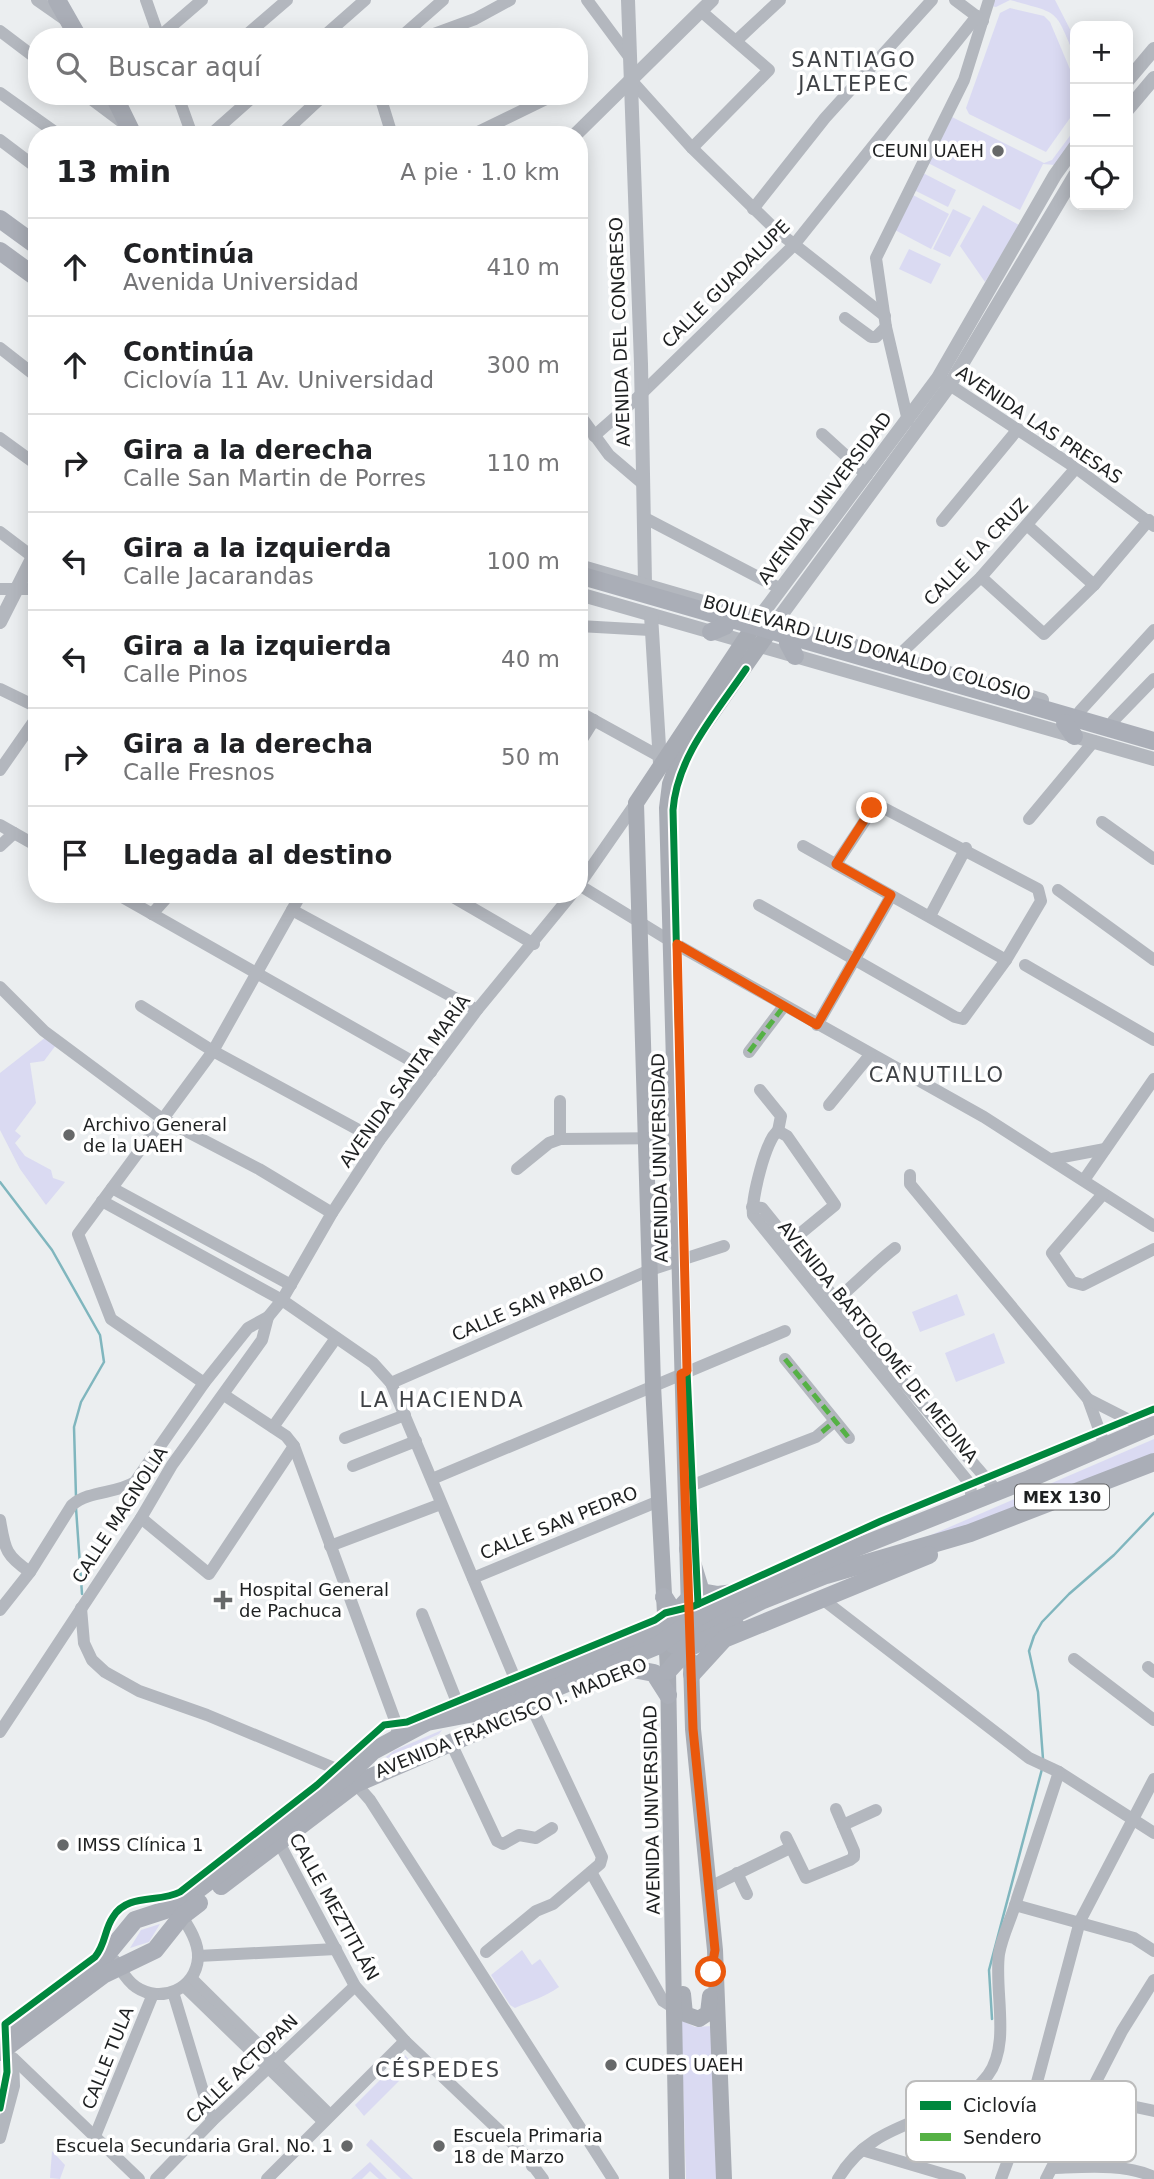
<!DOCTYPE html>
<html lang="es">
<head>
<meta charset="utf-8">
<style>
  body { margin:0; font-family:"DejaVu Sans",sans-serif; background:#f6f6f6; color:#202124 }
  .controls { position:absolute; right:21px; top:21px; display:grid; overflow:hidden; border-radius:14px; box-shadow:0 4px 18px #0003 }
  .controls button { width:63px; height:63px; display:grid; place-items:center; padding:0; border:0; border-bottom:2px solid #e0e0e0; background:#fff; color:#202124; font:35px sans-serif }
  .stop { position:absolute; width:21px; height:21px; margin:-16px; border:5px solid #ea580c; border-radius:50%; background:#fff }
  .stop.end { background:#ea580c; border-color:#fff; box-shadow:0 2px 7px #0008 }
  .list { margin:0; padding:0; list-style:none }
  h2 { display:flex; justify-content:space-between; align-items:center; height:91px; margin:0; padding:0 28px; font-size:30px }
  h2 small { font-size:23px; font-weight:400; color:#757577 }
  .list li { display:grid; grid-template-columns:46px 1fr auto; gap:21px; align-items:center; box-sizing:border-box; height:98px; padding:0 28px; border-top:2px solid #e0e0e0 }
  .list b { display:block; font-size:26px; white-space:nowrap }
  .list p { margin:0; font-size:23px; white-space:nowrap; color:#757577 }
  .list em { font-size:23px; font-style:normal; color:#757577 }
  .icon { flex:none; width:38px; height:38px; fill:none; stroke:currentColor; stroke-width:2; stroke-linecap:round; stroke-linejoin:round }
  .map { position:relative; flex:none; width:1154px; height:2179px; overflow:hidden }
  .search { position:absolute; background:#fff; box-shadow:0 4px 18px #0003; left:28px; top:28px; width:560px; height:77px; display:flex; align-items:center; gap:18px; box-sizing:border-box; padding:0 24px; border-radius:28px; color:#757577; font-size:26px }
  .panel { position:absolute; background:#fff; box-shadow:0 4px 18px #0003; left:28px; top:126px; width:560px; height:777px; border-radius:28px }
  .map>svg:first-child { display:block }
</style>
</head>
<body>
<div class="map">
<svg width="1154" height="2179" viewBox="0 0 1154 2179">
  <rect width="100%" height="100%" fill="#ebeef0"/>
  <g fill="#dadaf2">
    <path d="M993 0H1055L1075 39V56C1054 8 1061 14 1010 0L996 7 991 6Z"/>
    <path d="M1010 8 1044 16 1050 22 1075 81V111L1046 152 969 114 966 108 1000 13Z"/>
    <path d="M952 117 1044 163 1052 160 1075 129V138L1055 165 1043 164 1020 210 928 163Z"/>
    <path d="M923 173 956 190 948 207 914 190Z"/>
    <path d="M913 195 949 214 931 249 895 230Z"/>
    <path d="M983 205 1019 225 985 282 960 246Z"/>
    <path d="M953 209 971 218 950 257 933 249Z"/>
    <path d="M909 249 941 264 931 284 899 269Z"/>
    <path d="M46 1037 56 1045 44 1061 30 1063 36 1103 15 1131 21 1136 15 1143 25 1156 51 1170 53 1178 65 1182 46 1205 20 1169 0 1130V1073Z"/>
    <path d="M957 1294 965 1315 920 1332 912 1312Z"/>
    <path d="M994 1333 1005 1363 956 1382 945 1353Z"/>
    <path d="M1154 1439V1454L926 1541 924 1538Z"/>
    <path d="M442 1730 439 1734 379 1762 395 1750Z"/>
    <path d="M160 1924 149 1942 130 1948 141 1930Z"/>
    <path d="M522 1950 532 1965 540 1959 559 1987C545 1997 530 2001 515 2008L510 2005 491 1975Z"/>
    <path d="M681 2020 695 2027 713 2026 720 2179H686Z"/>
    <path d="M405 2055 414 2066 364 2116 355 2105Z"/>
    <path d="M371 2139 413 2179H401L366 2145Z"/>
    <path d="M52 2151 65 2165 60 2179 50 2178Z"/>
    <path d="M370 2162 387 2179H379L370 2171 362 2179H351Z"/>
  </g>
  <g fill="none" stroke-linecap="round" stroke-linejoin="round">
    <g stroke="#80b6be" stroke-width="2.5">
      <path d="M0 1182 52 1250 100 1335 104 1362 81 1402 74 1427 76 1497"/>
      <path d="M76 1508 82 1594"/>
      <path d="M1043 1759 1038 1692 1029 1651 1034 1636 1042 1622 1069 1594 1114 1555 1154 1513"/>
      <path d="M992 2019 989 1970 1042 1769"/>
    </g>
    <g stroke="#b3b7be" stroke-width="12">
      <path d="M37 0 67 21"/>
      <path d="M146 0 159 37"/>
      <path d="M587 0 630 58"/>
      <path d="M955 0 983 21"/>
      <path d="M0 31 37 59"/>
      <path d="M159 37 202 0"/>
      <path d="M244 37 287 0"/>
      <path d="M323 37 365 0"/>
      <path d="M401 37 443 0"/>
      <path d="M426 37 475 19 510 0"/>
      <path d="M736 41 780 0"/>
      <path d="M630 79 692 148 777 231 885 316"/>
      <path d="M0 93 59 135"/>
      <path d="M87 96 127 126"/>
      <path d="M178 96 192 135"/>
      <path d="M380 96 392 135"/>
      <path d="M210 135 254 96"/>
      <path d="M281 135 323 96"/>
      <path d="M472 135 552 96"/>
      <path d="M0 140 37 168"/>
      <path d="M692 148 769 70 702 12"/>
      <path d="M753 209 825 118 932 0"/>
      <path d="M845 318 871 337H876L886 327"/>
      <path d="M0 348 37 377"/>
      <path d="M942 380 1076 468 1154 526"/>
      <path d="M579 414 609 455 643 484"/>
      <path d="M908 421 886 327 876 258 964 80 989 0"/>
      <path d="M822 434 867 475"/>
      <path d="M594 436 636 399 793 246 977 16"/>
      <path d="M0 438 37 465"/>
      <path d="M645 518 781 589"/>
      <path d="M942 521 1018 429"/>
      <path d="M1028 526 1094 585"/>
      <path d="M0 532 33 557"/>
      <path d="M981 577 1044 634 1094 585 1149 520"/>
      <path d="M0 589H37"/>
      <path d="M579 626 650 630"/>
      <path d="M898 656 981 577 1076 468"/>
      <path d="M0 689 37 707"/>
      <path d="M1080 711 1154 630"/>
      <path d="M579 712 657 755"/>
      <path d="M1113 721 1154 679"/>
      <path d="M579 744 594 720"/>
      <path d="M0 770 37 717"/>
      <path d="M1029 819 1094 741"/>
      <path d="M1102 822 1154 859"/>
      <path d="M0 825 37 846"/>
      <path d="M0 846 14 833"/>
      <path d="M803 846 1006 960"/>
      <path d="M579 885 672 942 984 1117 1154 1226"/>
      <path d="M579 885 636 803"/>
      <path d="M1058 890 1154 960"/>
      <path d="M117 894 431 1072"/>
      <path d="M448 894 534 944"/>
      <path d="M759 905 955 1017 963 1019 1006 960 1041 901 1038 889 876 804 836 864"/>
      <path d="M292 910 477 1010"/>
      <path d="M152 914 170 894"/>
      <path d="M930 916 966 848"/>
      <path d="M1025 965 1154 1040"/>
      <path d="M0 987 44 1031 161 1118 259 1169 332 1213"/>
      <path d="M141 1006 213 1051 379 1141"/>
      <path d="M817 1025 891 896"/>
      <path d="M749 1052 784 1006"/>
      <path d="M760 1090 781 1116 778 1131"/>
      <path d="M560 1101V1139"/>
      <path d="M829 1105 870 1055"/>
      <path d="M778 1131C766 1138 751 1200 753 1215L970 1484 972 1502"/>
      <path d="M778 1131 787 1136 835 1205 790 1242"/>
      <path d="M1052 1159 1105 1149"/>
      <path d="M517 1169 549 1143 560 1139 676 1138"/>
      <path d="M910 1175V1184L1088 1399 1105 1446"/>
      <path d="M1084 1180 1154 1079"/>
      <path d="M112 1188 291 1285"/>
      <path d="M1103 1194 1052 1253 1072 1282 1083 1285 1154 1249"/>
      <path d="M102 1201 282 1300 373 1363 391 1383 516 1681"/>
      <path d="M752 1207 762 1208 900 1379 997 1491"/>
      <path d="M836 1300C857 1283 873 1265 895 1248"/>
      <path d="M785 1359 849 1438"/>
      <path d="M204 1383 111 1319 78 1234 213 1051 301 894"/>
      <path d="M391 1383 650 1270 724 1246"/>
      <path d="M224 1395 286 1436 294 1446 396 1723 398 1736"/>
      <path d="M1088 1399 1145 1428"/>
      <path d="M273 1427 336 1338"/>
      <path d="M345 1438 405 1415"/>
      <path d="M353 1466 416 1441"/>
      <path d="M432 1479 785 1331"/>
      <path d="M685 1488 816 1437 835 1421"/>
      <path d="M141 1518 209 1574 294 1446"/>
      <path d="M0 1520C5 1549 5 1555 30 1572"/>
      <path d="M330 1546 441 1504"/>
      <path d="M473 1578 659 1501"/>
      <path d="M821 1598 1029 1758 1059 1772 1154 1833"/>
      <path d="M81 1608 84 1643 92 1660 105 1672 139 1691 207 1715 334 1768 348 1775 370 1800 613 2179"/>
      <path d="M0 1610 30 1572 72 1505C90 1490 116 1494 135 1482L204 1383 248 1328 268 1317 282 1300 332 1213 379 1141 477 1010 572 894"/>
      <path d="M422 1614 459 1707"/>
      <path d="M1074 1659 1154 1720"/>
      <path d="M1148 1667 1154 1672"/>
      <path d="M0 1732 141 1518 172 1465 262 1340 268 1317"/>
      <path d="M451 1743 497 1841 503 1844 519 1835 536 1838 552 1828"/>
      <path d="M843 1825 876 1810"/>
      <path d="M275 1835 355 1986 405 2041 525 2155 543 2179"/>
      <path d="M786 1837 806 1878 850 1860 854 1857V1851L836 1809"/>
      <path d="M591 1872 663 2001 674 2008"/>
      <path d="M737 1873 747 1894"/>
      <path d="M710 1887 790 1848"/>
      <path d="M1015 1905 1134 1938 1154 1951"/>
      <path d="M486 1952 536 1911 553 1904 600 1864 602 1857 532 1708"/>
      <path d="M198 1956 336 1949"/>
      <path d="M115 1961C122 1971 126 1980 136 1987 161 2004 196 1989 198 1958 199 1942 188 1926 179 1912"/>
      <path d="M192 1979 329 2114"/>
      <path d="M184 1986 323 2121"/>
      <path d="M173 1992 212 2121"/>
      <path d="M13 2058 139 2179"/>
      <path d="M1036 2086 1154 2111"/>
      <path d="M95 2136 153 1994"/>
      <path d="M0 2138 14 2086 13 2059"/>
      <path d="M862 2150 960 2179"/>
      <path d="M532 2166 545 2155"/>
      <path d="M1052 2168C1085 2167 1124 2163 1154 2177"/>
      <path d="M156 2179 212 2121 355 1986"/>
      <path d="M267 2179 405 2041"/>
      <path d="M838 2179C876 2113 949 2127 988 2075 1011 2044 994 1991 999 1954 1002 1936 1012 1917 1017 1899 1031 1857 1045 1814 1059 1772"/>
      <path d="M1001 2179 1036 2086 1080 1921 1154 1779"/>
      <path d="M1046 2179 1122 2031 1154 1980"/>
    </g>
    <g stroke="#b3b7be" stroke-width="14">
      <path d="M628 0 641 364 645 584"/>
      <path d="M1128 80 1154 49"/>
      <path d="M1128 109 1154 78"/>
      <path d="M575 135 712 0"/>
      <path d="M579 566 1042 700"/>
      <path d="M579 594 1154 759"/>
      <path d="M651 615 660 763"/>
      <path d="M759 618 938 378 1055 175 1075 147"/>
      <path d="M0 622 37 549"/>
      <path d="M776 622 949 386 1075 175"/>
    </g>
    <g stroke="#a8acb4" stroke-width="16">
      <path d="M689 1611 667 808 670 784 678 762 776 622"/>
      <path d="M691 1661 693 1729 715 1950 724 2179"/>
      <path d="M683 1994 685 2014 699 2019 708 2013 710 1996"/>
      <path d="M677 2179 668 1671 653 1385 636 803 759 618"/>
    </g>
    <g stroke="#aaaeb7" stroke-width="18">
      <path d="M57 0 78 37"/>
      <path d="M114 96 133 135"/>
      <path d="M0 219 37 246"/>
      <path d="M0 251 37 278"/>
      <path d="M579 575 1154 741"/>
      <path d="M711 632 725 626 727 616 722 609"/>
      <path d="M795 656 788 643 794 633 800 631"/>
      <path d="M1065 723 1074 736"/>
      <path d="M688 1549 701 1592 718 1595 734 1593"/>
      <path d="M664 1597 682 1625"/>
      <path d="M674 1645 761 1601 826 1575 970 1533 1154 1462"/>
      <path d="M633 1669 654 1673 668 1695"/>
      <path d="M668 1671 690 1647 736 1626"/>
      <path d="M692 1674 724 1639 929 1555"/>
      <path d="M500 1700 526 1686 659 1631 688 1600"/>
      <path d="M450 1711 510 1684"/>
      <path d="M221 1886 355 1784 525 1711"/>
      <path d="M0 2035 103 1959 135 1920 175 1907 348 1775 373 1751 427 1722 506 1707 531 1698 657 1646 690 1622 735 1596 1029 1479 1154 1425"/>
      <path d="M0 2052 103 1975 155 1950 182 1916 199 1903"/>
    </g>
    <g stroke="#55b145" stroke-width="5" stroke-dasharray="10 5" stroke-linecap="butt">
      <path d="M383 102 395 96"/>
      <path d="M749 1052 784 1006"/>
      <path d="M785 1359 849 1438"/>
      <path d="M822 1432 835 1421"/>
    </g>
    <defs>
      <g id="cycleway">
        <path d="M698 1604 687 1371 673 810C677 756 717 712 746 669"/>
        <path d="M0 2108 7 2072 5 2024 95 1957C106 1944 104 1930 113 1917 127 1893 159 1903 180 1892L317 1785 384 1725 407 1722 655 1620 665 1613 694 1606 881 1521 1154 1409"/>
      </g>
    </defs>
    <use href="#cycleway" stroke="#fff" stroke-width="11"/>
    <use href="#cycleway" stroke="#00873e" stroke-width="7"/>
  </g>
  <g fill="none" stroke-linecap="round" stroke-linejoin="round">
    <path stroke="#ea580c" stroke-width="9" d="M711 1972 715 1950 693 1729 681 1374 687 1371 677 944 817 1025 891 895 836 864 872 808"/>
  </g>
  <g fill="#666869" stroke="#fff" stroke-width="2.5">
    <circle cx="998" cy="151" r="7"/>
    <circle cx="69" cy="1135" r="7"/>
    <path d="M219.5 1589.5h7v7h7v7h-7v7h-7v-7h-7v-7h7z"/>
    <circle cx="63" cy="1845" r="7"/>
    <circle cx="611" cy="2065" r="7"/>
    <circle cx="347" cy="2146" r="7"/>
    <circle cx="439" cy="2146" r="7"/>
  </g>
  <g text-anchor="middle" stroke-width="7" stroke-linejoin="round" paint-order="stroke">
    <rect fill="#fff" stroke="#626364" stroke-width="2" x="1015" y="1484.5" width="94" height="25" rx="5"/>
    <g font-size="16" font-weight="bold" fill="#1e2021">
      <text x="1062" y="1503">MEX 130</text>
    </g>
    <g font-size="18" fill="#1e2021" stroke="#fff" text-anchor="start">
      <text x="984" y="157" text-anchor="end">CEUNI UAEH</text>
      <text x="83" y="1131">Archivo General<tspan x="83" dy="21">de la UAEH</tspan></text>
      <text x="239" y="1596">Hospital General<tspan x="239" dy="21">de Pachuca</tspan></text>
      <text x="77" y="1851">IMSS Clínica 1</text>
      <text x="625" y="2071">CUDES UAEH</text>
      <text x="453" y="2142">Escuela Primaria<tspan x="453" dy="21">18 de Marzo</tspan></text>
      <text x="333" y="2152" text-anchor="end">Escuela Secundaria Gral. No. 1</text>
    </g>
    <g font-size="18" fill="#1e2021" stroke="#fff">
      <text transform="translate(726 284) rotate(-45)" y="6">CALLE GUADALUPE</text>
      <text transform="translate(620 332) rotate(-92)" y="6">AVENIDA DEL CONGRESO</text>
      <text transform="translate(1039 425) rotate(34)" y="6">AVENIDA LAS PRESAS</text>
      <text transform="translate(825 498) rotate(-53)" y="6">AVENIDA UNIVERSIDAD</text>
      <text transform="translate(976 552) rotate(-46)" y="6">CALLE LA CRUZ</text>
      <text transform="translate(867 648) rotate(16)" y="6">BOULEVARD LUIS DONALDO COLOSIO</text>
      <text transform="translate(405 1081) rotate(-54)" y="6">AVENIDA SANTA MARÍA</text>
      <text transform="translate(660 1158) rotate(-91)" y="6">AVENIDA UNIVERSIDAD</text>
      <text transform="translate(528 1304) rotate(-23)" y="6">CALLE SAN PABLO</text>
      <text transform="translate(878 1342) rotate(51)" y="6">AVENIDA BARTOLOMÉ DE MEDINA</text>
      <text transform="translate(120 1515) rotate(-57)" y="6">CALLE MAGNOLIA</text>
      <text transform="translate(559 1523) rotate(-22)" y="6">CALLE SAN PEDRO</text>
      <text transform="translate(511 1718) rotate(-22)" y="6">AVENIDA FRANCISCO I. MADERO</text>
      <text transform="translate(652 1810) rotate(-91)" y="6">AVENIDA UNIVERSIDAD</text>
      <text transform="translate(334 1907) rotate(61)" y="6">CALLE MEZTITLÁN</text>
      <text transform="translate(108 2058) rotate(-68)" y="6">CALLE TULA</text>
      <text transform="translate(242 2069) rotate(-44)" y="6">CALLE ACTOPAN</text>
    </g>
    <g font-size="21" letter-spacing="2" fill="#3e4145" stroke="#fff">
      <text x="854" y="67">SANTIAGO<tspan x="854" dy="24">JALTEPEC</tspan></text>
      <text x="937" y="1082">CANUTILLO</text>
      <text x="442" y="1407">LA HACIENDA</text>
      <text x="438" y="2077">CÉSPEDES</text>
    </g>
  </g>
  <rect x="906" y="2081" width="230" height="81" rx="10" fill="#fff" stroke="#bcbcbc" stroke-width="2"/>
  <rect x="920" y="2101" width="31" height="9" fill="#00873e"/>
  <rect x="920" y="2133" width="31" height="8" fill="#55b145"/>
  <g font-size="19" fill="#1e2021">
    <text x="963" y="2112">Ciclovía</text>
    <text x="963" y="2144">Sendero</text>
  </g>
</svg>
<div class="controls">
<button>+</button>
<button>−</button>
<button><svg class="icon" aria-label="locate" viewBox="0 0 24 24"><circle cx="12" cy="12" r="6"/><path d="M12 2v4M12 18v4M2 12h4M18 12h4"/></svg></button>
</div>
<div class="stop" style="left:711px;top:1972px"></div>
<div class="stop end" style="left:872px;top:808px"></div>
<div class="search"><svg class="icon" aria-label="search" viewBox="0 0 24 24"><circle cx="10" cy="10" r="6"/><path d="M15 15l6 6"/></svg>Buscar aquí</div>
<section class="panel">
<h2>13 min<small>A pie · 1.0 km</small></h2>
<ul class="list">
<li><svg class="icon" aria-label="ahead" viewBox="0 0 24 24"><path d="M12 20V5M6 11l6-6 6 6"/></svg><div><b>Continúa</b><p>Avenida Universidad</p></div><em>410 m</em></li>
<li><svg class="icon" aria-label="ahead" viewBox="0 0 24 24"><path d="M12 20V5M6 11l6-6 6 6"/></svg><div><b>Continúa</b><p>Ciclovía 11 Av. Universidad</p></div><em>300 m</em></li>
<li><svg class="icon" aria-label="right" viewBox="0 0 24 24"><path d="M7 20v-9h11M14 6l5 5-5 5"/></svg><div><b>Gira a la derecha</b><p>Calle San Martin de Porres</p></div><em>110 m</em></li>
<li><svg class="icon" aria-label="left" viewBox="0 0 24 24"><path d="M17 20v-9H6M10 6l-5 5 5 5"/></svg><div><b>Gira a la izquierda</b><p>Calle Jacarandas</p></div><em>100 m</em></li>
<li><svg class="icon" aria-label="left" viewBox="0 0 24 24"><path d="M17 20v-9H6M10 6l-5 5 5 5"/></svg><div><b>Gira a la izquierda</b><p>Calle Pinos</p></div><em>40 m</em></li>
<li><svg class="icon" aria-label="right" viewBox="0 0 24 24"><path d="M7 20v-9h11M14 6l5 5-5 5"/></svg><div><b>Gira a la derecha</b><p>Calle Fresnos</p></div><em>50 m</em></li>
<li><svg class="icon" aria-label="arrive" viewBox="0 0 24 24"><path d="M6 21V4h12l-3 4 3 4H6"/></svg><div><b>Llegada al destino</b></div></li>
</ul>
</section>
</div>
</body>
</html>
